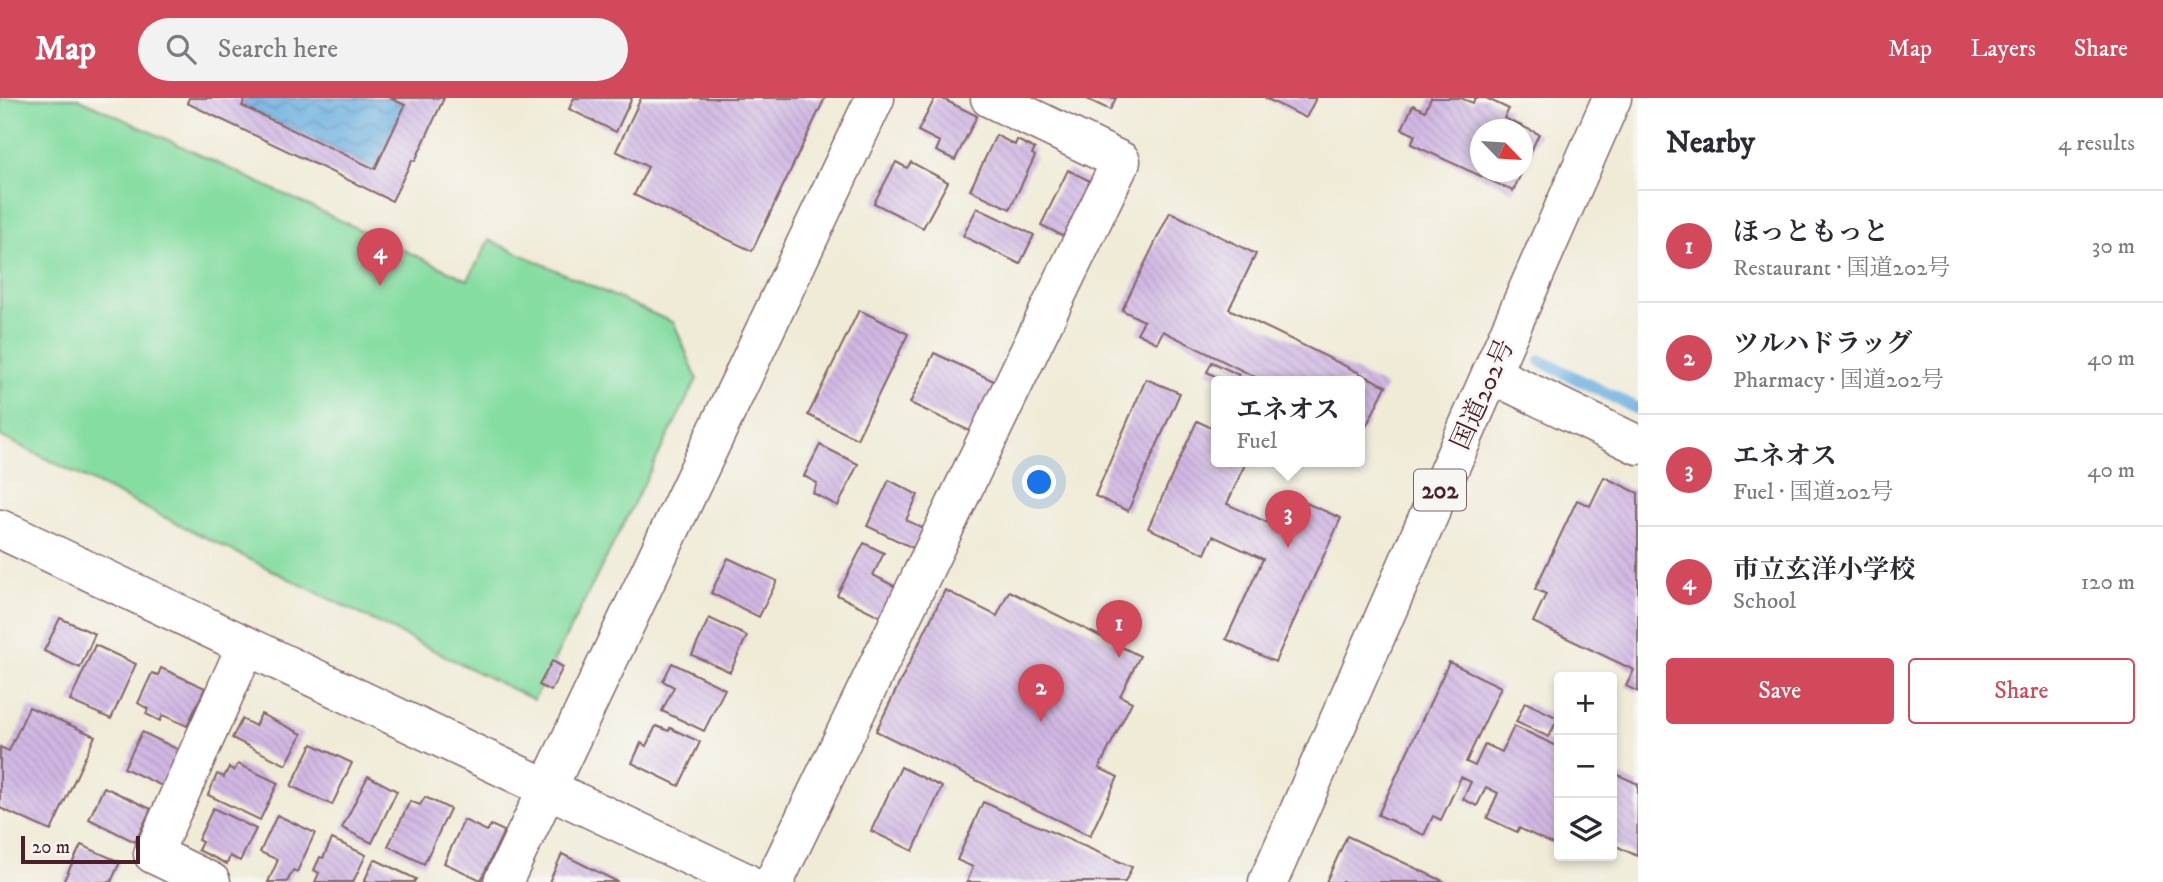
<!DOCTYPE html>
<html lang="en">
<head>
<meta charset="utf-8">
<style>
  body { margin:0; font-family:"IM FELL DW Pica","Noto Serif JP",serif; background:#f2f2f3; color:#2b2b33 }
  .controls { position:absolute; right:21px; bottom:21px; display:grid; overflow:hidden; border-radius:7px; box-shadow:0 4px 10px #0003 }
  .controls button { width:63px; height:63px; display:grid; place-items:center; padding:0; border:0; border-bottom:2px solid #e1e1e2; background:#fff; color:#2b2b33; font:35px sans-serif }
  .compass { position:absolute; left:1470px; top:21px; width:63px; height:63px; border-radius:50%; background:#fff; box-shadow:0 4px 10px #0003; rotate:115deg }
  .scale { position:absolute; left:21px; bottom:18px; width:119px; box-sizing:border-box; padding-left:7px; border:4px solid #4a1f2b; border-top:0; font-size:19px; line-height:24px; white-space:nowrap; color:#4a1f2b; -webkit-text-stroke:5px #f6f6f2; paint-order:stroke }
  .you { position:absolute; left:1040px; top:385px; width:24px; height:24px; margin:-18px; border:5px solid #fff; border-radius:50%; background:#1a73e8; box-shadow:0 0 0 10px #1a73e833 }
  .badge { display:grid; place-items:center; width:46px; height:46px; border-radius:50%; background:#d1495b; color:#fff; font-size:23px; font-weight:700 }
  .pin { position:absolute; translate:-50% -58px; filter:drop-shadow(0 2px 4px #0008) }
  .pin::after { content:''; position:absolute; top:37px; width:24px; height:21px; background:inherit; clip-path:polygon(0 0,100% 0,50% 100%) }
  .popup { position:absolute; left:1211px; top:278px; width:154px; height:91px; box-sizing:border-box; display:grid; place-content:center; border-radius:7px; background:#fff; filter:drop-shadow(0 2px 5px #0005); font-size:23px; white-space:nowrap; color:#7c7c81 }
  .popup b { font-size:26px; color:#2b2b33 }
  .popup::after { content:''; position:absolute; left:50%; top:100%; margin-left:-14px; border:14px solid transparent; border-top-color:#fff }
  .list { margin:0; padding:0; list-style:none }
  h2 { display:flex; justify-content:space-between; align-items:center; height:91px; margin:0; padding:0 28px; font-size:30px }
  h2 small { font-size:23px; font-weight:400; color:#7c7c81 }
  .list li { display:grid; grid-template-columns:46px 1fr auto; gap:21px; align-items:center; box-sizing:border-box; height:112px; padding:0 28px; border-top:2px solid #e1e1e2 }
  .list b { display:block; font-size:26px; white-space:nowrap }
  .list p { margin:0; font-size:23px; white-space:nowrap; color:#7c7c81 }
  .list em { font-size:23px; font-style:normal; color:#7c7c81 }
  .actions { display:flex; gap:14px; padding:21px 28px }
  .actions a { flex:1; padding:16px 0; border:2px solid #d1495b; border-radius:7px; text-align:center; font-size:24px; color:#d1495b }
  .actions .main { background:#d1495b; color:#fff }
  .icon { flex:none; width:38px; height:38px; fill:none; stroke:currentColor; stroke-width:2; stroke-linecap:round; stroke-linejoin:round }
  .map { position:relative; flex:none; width:1638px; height:784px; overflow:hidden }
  header { display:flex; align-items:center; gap:42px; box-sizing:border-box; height:98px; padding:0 35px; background:#d1495b; color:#fff }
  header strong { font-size:33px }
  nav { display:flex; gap:38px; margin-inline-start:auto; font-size:24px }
  .search { width:490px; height:63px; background:#f2f2f3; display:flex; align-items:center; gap:18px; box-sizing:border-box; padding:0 24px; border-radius:38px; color:#7c7c81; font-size:26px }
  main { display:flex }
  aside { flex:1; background:#fff }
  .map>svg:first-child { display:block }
</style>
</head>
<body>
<header>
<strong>Map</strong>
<div class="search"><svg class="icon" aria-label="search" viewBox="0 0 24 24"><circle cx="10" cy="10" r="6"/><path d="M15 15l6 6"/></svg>Search here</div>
<nav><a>Map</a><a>Layers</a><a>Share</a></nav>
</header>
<main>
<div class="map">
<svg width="1638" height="784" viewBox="0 0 1638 784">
  <defs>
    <pattern id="water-waves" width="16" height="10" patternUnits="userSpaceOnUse" patternTransform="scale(1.75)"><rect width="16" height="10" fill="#69aedf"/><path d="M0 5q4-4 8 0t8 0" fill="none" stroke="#588db5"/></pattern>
    <pattern id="building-back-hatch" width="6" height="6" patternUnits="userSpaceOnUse" patternTransform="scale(1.75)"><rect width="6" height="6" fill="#d0b7e3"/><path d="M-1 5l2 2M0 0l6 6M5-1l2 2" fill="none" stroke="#b49dc3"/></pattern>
  </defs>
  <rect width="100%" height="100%" fill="#f6f6f2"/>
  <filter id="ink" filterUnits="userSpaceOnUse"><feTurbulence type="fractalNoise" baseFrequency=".0143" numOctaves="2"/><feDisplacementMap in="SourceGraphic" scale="14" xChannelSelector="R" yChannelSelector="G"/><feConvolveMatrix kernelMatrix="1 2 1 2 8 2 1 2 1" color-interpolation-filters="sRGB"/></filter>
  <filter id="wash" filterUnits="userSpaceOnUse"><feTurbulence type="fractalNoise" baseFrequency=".00686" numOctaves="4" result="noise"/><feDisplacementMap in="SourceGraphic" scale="28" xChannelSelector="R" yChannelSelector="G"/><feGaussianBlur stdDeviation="1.57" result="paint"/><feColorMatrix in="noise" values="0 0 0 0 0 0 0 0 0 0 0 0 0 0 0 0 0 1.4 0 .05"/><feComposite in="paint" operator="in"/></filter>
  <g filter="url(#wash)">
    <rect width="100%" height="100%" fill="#f0ebd7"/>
    <path fill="#86dda2" stroke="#687e66" stroke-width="2" d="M0 0H78L468 182 489 142 674 225 697 281 534 602 0 338Z"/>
    <path fill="url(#water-waves)" stroke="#5a6685" stroke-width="2" d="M246 0H390L405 7 375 71 242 8Z"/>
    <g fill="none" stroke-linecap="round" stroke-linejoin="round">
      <path stroke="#69aedf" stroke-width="12" d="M1541 263 1638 311"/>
    </g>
    <g id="blocks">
      <g fill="url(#building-back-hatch)">
        <path d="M189 0H246L242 8 375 71 405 7 390 0H444L415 63 412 62 392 103 187 5Z"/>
        <path d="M574 0H632L616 34 569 11Z"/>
        <path d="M641 0H825L752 153 634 97 648 69 616 53Z"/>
        <path d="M935 0H941L977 18 955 62 936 53 940 44 918 33Z"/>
        <path d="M1085 0H1116L1110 12Z"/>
        <path d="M1265 0H1316L1306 20Z"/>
        <path d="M1431 0H1461L1473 5 1475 0H1486L1509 11 1504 20 1539 36 1522 72V32H1480V74H1522L1513 93 1411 46 1415 37 1402 31 1413 7 1425 13Z"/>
        <path d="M996 37 1015 47 1017 42 1035 51 1032 56 1035 58 1010 111 970 92Z"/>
        <path d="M896 64 907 70 911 64 948 84 923 130 874 105Z"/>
        <path d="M1068 72 1096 86 1069 141 1041 127Z"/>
        <path d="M977 110 1034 137 1020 166 963 138Z"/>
        <path d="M1170 114 1256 156 1229 211 1386 288 1364 333 1360 331V284H1265L1163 233 1157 245 1137 235 1144 223 1122 212Z"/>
        <path d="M859 212 908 236 857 341 808 317Z"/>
        <path d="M934 255 996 284 972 334 910 305Z"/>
        <path d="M1212 264 1239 277 1236 284H1227L1207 274Z"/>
        <path d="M1146 281 1180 295 1128 413 1095 398Z"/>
        <path d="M1197 323 1216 332V364H1246L1227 406 1277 429 1290 398 1341 420 1275 564 1226 541 1263 461 1213 438 1205 456 1148 430Z"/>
        <path d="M820 347 858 366 838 408 813 395 817 385 804 378Z"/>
        <path d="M1604 379 1638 395V594L1626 588 1634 572 1533 524 1546 496 1535 491 1577 402 1590 408Z"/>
        <path d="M889 382 918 397 906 422 923 430 913 450 867 428Z"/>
        <path d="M864 445 884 455 873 477 896 489 881 519 837 497Z"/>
        <path d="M728 460 777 483 759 519 711 495Z"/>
        <path d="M945 492 997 518 1009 493 1140 558 1120 598 1132 604 1099 670 1118 679 1090 738 876 633Z"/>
        <path d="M60 520 95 536 80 570 44 553Z"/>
        <path d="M709 520 747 538 730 574 692 557Z"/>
        <path d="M95 547 136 566 111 621 70 603Z"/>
        <path d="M552 563 563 569 551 593 539 587Z"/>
        <path d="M1449 564 1501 589 1466 664 1475 668 1485 646 1502 654 1514 628 1559 649V749L1519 730 1517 734 1487 720 1498 695 1486 689 1477 708 1463 701 1471 684 1461 679 1441 722 1433 718 1424 737 1378 717Z"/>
        <path d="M672 565 725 591 704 633 662 613 674 589 663 583Z"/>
        <path d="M161 570 205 590 187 628 163 617 160 623 146 616 148 611 138 605 152 575 158 577Z"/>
        <path d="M1525 604 1558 620 1549 639 1516 624Z"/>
        <path d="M29 609 95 638 51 733 0 710V649L9 653Z"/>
        <path d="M261 616 302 636 286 667 232 640 242 621 255 628Z"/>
        <path d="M656 628 669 633 670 630 700 644 679 688 632 665 641 645 646 648Z"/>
        <path d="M142 634 179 652 162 688 124 670Z"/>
        <path d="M312 646 352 665 332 707 291 688Z"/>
        <path d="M238 666 278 685 260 722 208 697 217 676 224 679 229 669 234 673Z"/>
        <path d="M901 669 942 689 913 753 871 733Z"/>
        <path d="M1612 674 1638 686 1637 758 1612 746Z"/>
        <path d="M368 678 397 693 372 745 342 730Z"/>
        <path d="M104 689 151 711 135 744 89 721Z"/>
        <path d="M425 699 450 711 424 766 388 748 410 703 420 707Z"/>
        <path d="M983 704 1132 769 1125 784H967L973 769 957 762Z"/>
        <path d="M213 710 256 731 240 763 230 758 227 766 198 752 202 744 198 742Z"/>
        <path d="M277 717 315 735 297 774 293 772 287 784H268L278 762 260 754Z"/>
        <path d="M464 722 487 733 491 727 504 733 481 782 444 765Z"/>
        <path d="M1347 738 1445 784H1326Z"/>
        <path d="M332 741 366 757 353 784H315L319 775 314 772 320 759 323 760Z"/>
        <path d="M81 747 120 764 111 784H63Z"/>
        <path d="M562 756 618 784H549Z"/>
        <path d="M374 761 416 781 414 784H364Z"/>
      </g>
    </g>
  </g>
  <g filter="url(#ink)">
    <use href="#blocks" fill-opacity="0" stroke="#846667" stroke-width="2"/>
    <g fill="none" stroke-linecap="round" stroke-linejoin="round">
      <defs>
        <g id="street">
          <path d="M1491 276 1638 347"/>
          <path d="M211 784 153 756 246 548"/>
          <path d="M503 784 875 0"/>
          <path d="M774 784 1121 63 990 0"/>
        </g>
        <path id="secondary" d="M0 431 745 784"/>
        <path id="highway" d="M1268 784 1612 0"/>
      </defs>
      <use href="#street" stroke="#846667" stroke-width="41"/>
      <use href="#secondary" stroke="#846667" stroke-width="41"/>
      <use href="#highway" stroke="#846667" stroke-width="41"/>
      <use href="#street" stroke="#fff" stroke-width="38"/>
      <use href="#secondary" stroke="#fff" stroke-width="38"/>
      <use href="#highway" stroke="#fff" stroke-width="38"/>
    </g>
  </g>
  <g text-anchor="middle" stroke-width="5" stroke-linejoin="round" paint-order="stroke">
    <rect fill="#f6f6f2" stroke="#7e6067" stroke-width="2" x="1414" y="371.5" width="52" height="41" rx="5"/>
    <g font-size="24" font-weight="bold" fill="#4a1f2b">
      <text x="1440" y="400">202</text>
    </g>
    <g font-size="26" fill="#4a1f2b" stroke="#f6f6f2">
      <text transform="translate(1482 296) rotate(-66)" y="9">国道202号</text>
    </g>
  </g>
</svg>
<div class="controls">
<button>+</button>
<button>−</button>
<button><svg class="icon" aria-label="layers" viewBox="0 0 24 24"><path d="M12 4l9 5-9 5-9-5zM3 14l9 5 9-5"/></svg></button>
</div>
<svg class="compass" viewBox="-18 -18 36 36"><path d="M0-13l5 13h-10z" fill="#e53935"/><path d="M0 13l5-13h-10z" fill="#7c7c81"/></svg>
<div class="scale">20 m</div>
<div class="you"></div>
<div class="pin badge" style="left:1119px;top:560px">1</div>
<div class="pin badge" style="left:1041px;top:624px">2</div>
<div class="pin badge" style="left:1288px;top:450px">3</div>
<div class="popup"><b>エネオス</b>Fuel</div>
<div class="pin badge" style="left:380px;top:188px">4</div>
</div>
<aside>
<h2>Nearby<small>4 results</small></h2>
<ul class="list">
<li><span class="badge">1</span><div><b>ほっともっと</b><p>Restaurant · 国道202号</p></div><em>30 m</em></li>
<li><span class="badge">2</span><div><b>ツルハドラッグ</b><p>Pharmacy · 国道202号</p></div><em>40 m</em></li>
<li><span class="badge">3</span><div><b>エネオス</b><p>Fuel · 国道202号</p></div><em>40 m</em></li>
<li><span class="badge">4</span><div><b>市立玄洋小学校</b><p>School</p></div><em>120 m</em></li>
</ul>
<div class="actions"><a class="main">Save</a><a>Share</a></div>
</aside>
</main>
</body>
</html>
